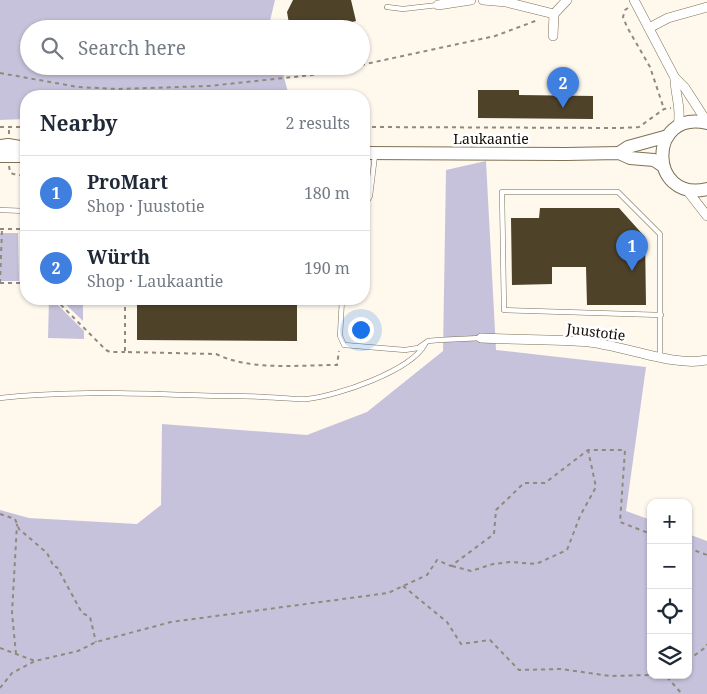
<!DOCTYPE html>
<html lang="en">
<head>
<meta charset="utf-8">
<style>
  body { margin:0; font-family:"Noto Serif",serif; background:#f2f2f3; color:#1f2937 }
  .controls { position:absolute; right:15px; bottom:15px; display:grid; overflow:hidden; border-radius:10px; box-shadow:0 1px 4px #0004 }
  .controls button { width:45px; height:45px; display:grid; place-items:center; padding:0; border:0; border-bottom:1px solid #e0e1e3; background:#fff; color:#1f2937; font:25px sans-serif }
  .you { position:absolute; left:360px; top:329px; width:18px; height:18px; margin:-12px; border:4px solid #fff; border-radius:50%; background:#1a73e8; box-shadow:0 0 0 8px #1a73e833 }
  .badge { display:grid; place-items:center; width:32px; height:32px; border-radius:50%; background:#6d43bb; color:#fff; font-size:16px; font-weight:700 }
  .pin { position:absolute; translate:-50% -41px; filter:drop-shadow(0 1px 2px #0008) }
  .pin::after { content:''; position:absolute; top:26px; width:18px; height:15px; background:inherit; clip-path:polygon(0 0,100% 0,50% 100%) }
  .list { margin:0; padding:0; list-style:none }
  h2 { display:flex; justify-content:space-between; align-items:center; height:65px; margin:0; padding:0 20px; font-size:21px }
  h2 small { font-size:16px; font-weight:400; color:#747a83 }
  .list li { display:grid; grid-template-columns:32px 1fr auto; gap:15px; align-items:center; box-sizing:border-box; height:75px; padding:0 20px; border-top:1px solid #e0e1e3 }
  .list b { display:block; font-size:19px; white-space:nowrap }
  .list p { margin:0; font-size:16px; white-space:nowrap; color:#747a83 }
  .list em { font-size:16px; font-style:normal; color:#747a83 }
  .icon { flex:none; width:28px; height:28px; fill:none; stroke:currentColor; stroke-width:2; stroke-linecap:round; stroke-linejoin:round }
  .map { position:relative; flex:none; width:707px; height:694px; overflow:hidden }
  .search { position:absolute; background:#fff; box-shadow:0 1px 4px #0004; left:20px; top:20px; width:350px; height:55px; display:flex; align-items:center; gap:12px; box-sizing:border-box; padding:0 18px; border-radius:28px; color:#747a83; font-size:19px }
  .panel { position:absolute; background:#fff; box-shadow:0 1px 4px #0004; left:20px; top:90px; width:350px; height:215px; border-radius:20px }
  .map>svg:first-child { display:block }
</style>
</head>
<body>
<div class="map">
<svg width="707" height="694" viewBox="0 0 707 694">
  <rect width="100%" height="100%" fill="#fef8ed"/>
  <g fill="#c7c2db">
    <path d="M0 0H275L268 29H29V66H281L289 96H26V119L0 120Z"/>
    <path d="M486 161 496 350 646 367 626 511 651 520V675H688V534L707 541V694H0V510L29 518 137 524 161 505 162 424 307 435 367 412 443 351 446 170Z"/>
    <path d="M0 233H18L19 281H0Z"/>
    <path d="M49 299H52L84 331V339L48 338Z"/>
    <path d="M60 299H83V321Z"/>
  </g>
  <g fill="#4e4229">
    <path d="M293 0H351L356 21 341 25 339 29H290L287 12Z"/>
    <path d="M478 90H519V95L593 96V119L478 118Z"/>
    <path d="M540 208H619L645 237 646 305H587L586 267H552V284L512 285 511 218H539Z"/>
    <path d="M137 299H297V341L137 340Z"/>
  </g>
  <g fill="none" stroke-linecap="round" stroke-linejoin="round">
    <defs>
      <g id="service">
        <path d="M387 7 403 9 438 5"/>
        <path d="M364 206 370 196 375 155"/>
        <path d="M0 210 26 211"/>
        <path d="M342 299 340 336 344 345 405 350 418 348 428 341 439 340 481 338"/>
        <path d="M660 357V234L618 192H502L504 310 661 315"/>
        <path d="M0 398C78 389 157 395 235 396 250 396 266 397 281 398 289 398 299 400 307 399 337 396 411 371 425 344"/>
      </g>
      <g id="minor">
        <path d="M483 0 506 2 554 14"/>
        <path d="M634 0 675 78 685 88 707 122"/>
        <path d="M438 5 471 0"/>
        <path d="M649 28 668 18 707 7"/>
        <path d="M553 36 554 14 567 0"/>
        <path d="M675 78C675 96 682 108 678 126"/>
        <path d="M686 189 707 216"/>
        <path d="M481 338C517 340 554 339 589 342 625 346 673 367 707 360"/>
      </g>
      <g id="secondary">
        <path d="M707 123C647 109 648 203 707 189"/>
        <path d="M0 146 8 145 26 148"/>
        <path d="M364 153 566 154 619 153 630 158 654 160 663 166"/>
        <path d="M619 153 628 147 668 136"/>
        <path d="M0 156H21L26 154"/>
      </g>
    </defs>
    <use href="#service" stroke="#7e7156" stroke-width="5.5"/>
    <use href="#minor" stroke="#7e7156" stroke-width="10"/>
    <use href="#secondary" stroke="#7e7156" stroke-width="14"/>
    <g stroke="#8f897e" stroke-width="2" stroke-dasharray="4 4" stroke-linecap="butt">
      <path d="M628 8 625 10 623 17 627 27 650 67 664 109"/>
      <path d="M361 65 495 36 538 20"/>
      <path d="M0 73 78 87 118 89 209 86 312 75 353 66"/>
      <path d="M0 127H26"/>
      <path d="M364 127 621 128 639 127 664 109 671 108"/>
      <path d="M9 134V127"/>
      <path d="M9 166 10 172 13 174 26 176"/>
      <path d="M22 176 26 188 25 203"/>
      <path d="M0 229H22"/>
      <path d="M0 283H22L23 218"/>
      <path d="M0 283 2 229"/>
      <path d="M55 299 106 350 110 352H125"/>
      <path d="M125 299V352L216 354C252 371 297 365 337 365L339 351"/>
      <path d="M0 514 15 519 19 529 47 553 54 567H57L82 613 90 617 96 642"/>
      <path d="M688 548 707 555"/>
      <path d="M452 566 471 571 493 564 511 562 536 564 567 550 580 516 596 487 588 450"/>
      <path d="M403 586 447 622 461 644 490 640 519 670 561 669 610 676 651 675"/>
      <path d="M0 648 35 661 78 651 96 642 171 622 388 593 427 575 437 560 451 566 494 534 496 510 524 483H545L588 450H625L620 522 651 534"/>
      <path d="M16 654 12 613 17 524"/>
      <path d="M688 660 706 647 707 644"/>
      <path d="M651 675 667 677 669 675"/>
      <path d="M667 677 682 694"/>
      <path d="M0 688 12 673 35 661"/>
    </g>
    <use href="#service" stroke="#fff" stroke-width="4.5"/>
    <use href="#minor" stroke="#fff" stroke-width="9"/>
    <use href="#secondary" stroke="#fff" stroke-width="12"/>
  </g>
  <g text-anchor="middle" stroke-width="5" stroke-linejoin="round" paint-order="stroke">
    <g font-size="14" fill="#130d04" stroke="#fff">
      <text x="491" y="144">Laukaantie</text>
      <text transform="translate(596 332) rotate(7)" y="5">Juustotie</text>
    </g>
  </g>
</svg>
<div class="controls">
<button>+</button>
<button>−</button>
<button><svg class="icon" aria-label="locate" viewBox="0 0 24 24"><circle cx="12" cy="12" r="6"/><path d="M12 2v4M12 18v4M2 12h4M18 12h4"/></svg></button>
<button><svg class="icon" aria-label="layers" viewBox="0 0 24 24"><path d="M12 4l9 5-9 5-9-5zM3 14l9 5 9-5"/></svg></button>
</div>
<div class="you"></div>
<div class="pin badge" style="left:632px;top:271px;background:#3f7fe0">1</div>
<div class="pin badge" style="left:563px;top:108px;background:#3f7fe0">2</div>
<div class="search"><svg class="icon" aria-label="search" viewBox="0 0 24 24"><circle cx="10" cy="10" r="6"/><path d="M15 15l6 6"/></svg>Search here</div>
<section class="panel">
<h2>Nearby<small>2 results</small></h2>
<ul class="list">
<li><span class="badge" style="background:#3f7fe0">1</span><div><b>ProMart</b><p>Shop · Juustotie</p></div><em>180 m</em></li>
<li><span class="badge" style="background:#3f7fe0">2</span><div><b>Würth</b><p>Shop · Laukaantie</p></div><em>190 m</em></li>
</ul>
</section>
</div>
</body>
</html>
